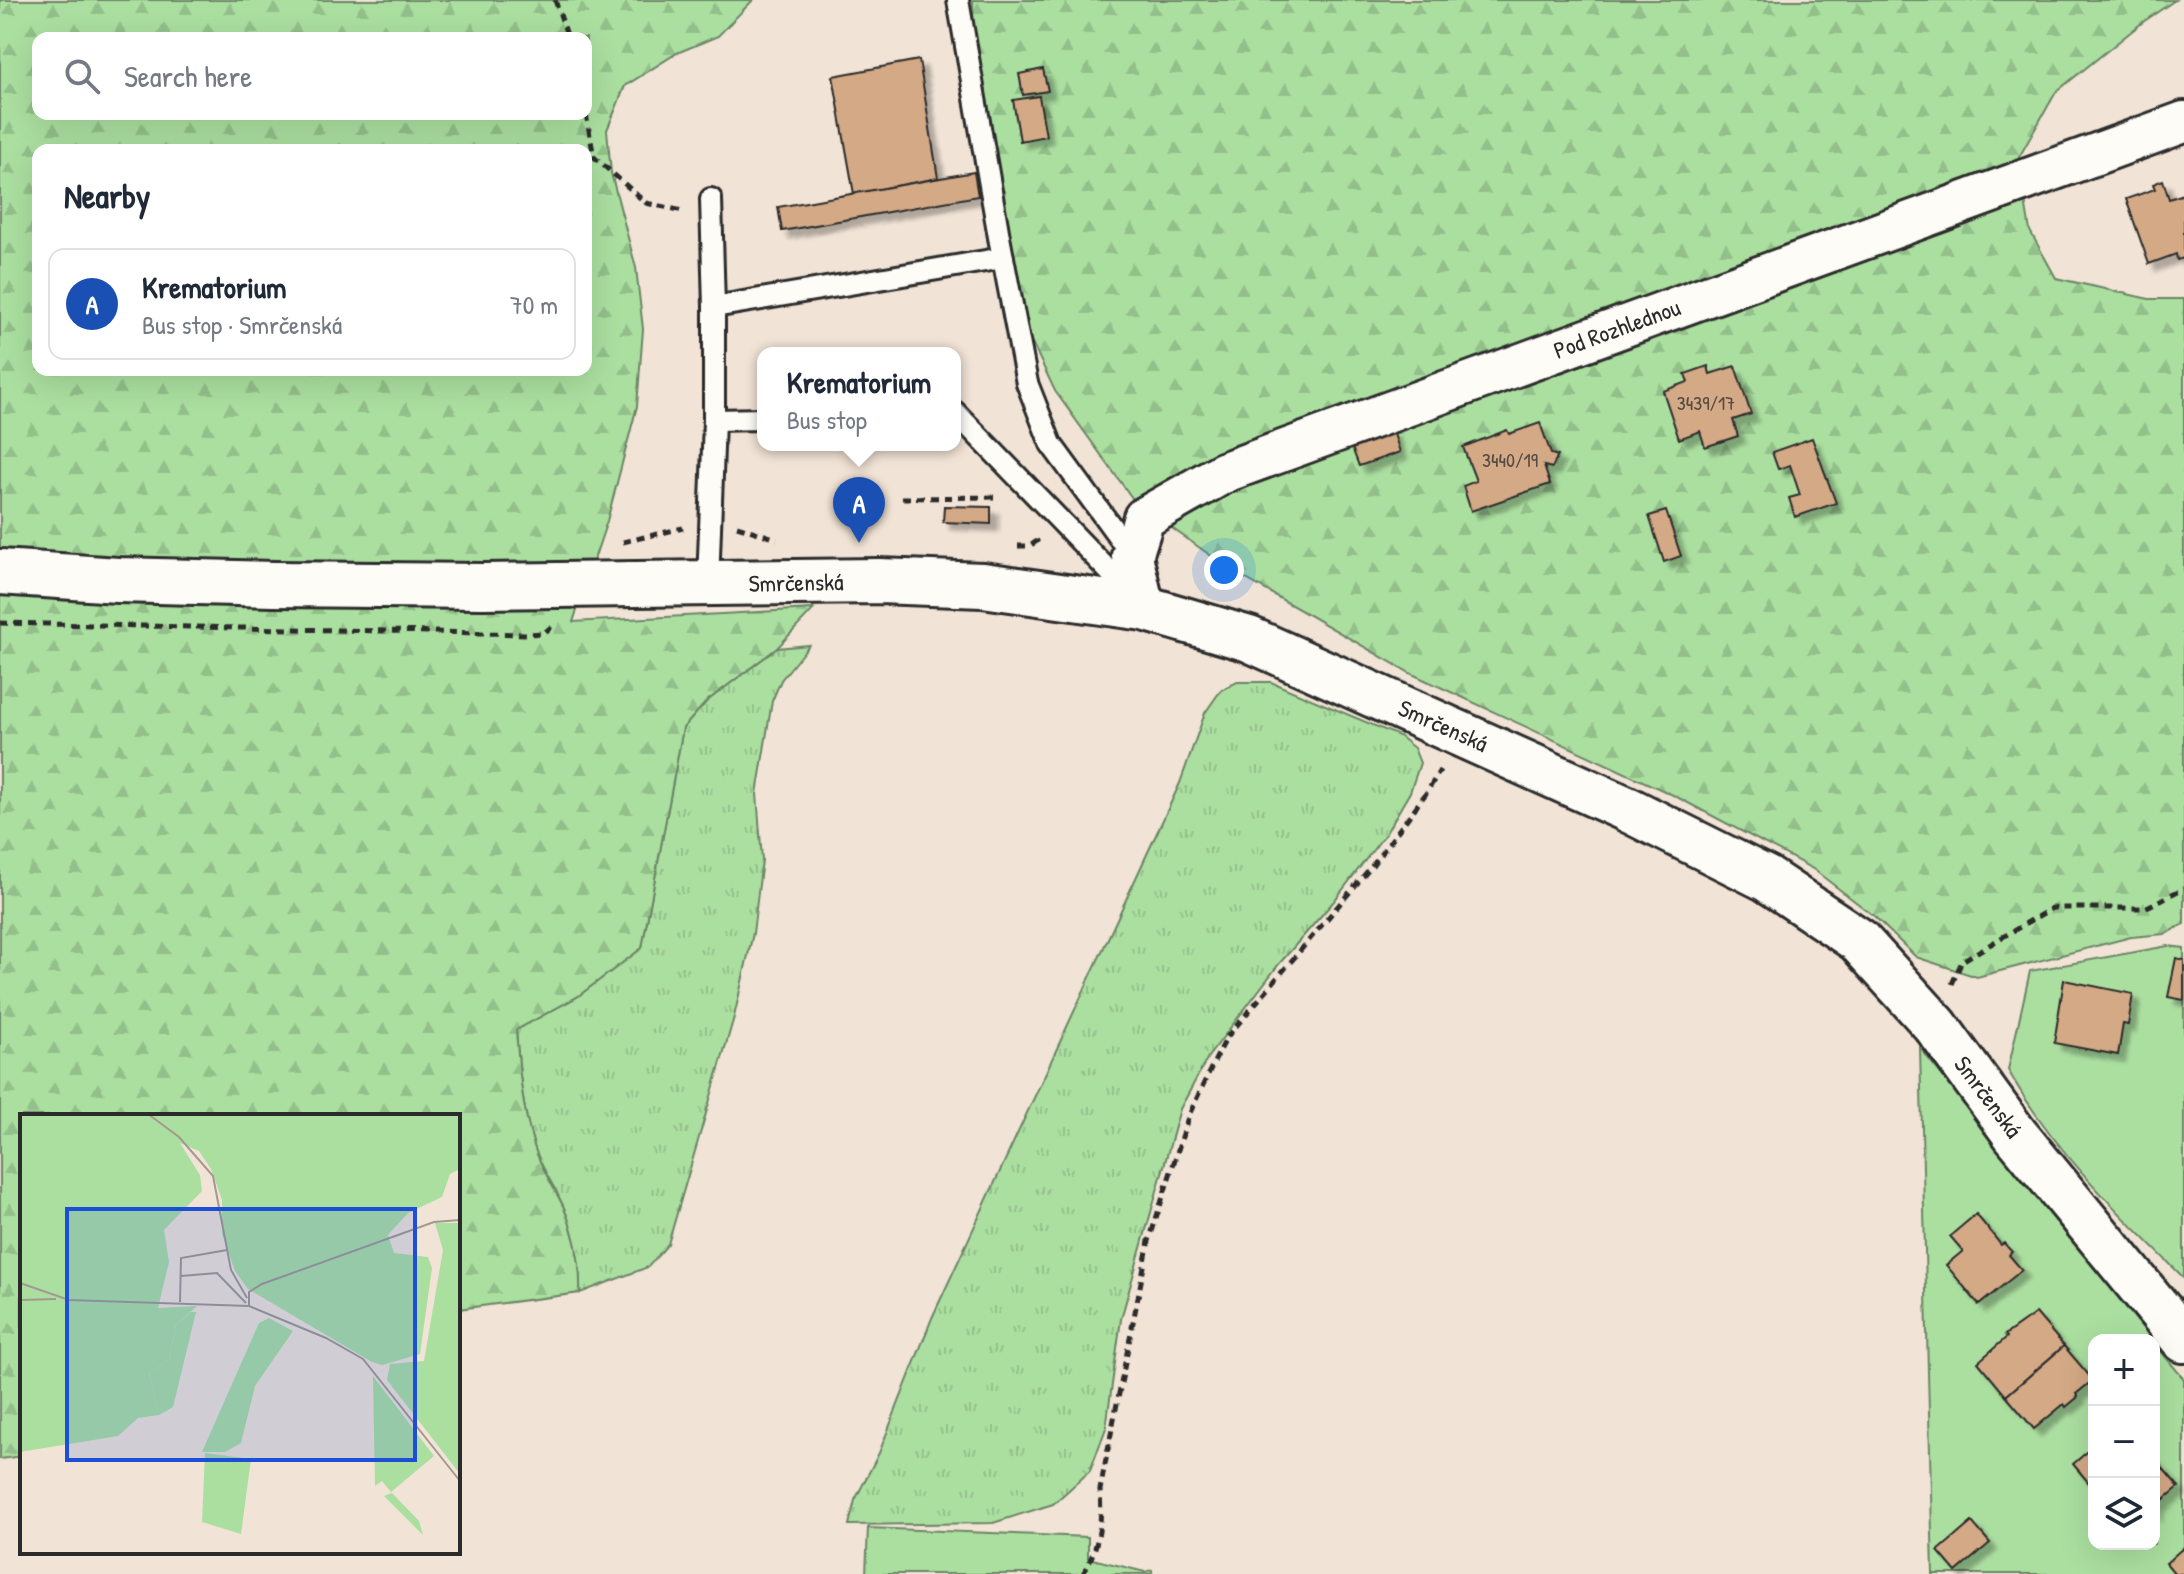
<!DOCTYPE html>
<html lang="en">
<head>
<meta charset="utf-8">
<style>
  body { margin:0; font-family:"Patrick Hand",sans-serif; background:#f6f6f7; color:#1f2937 }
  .controls { position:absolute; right:24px; bottom:24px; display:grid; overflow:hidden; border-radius:16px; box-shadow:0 8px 32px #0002 }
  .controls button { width:72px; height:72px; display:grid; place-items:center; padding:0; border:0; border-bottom:2px solid #e0e1e3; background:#fff; color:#1f2937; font:40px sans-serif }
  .you { position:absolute; left:1224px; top:570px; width:28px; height:28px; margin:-20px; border:6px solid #fff; border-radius:50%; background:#1a73e8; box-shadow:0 0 0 12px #1a73e833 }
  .badge { display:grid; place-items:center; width:52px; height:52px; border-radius:50%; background:#111827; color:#fff; font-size:26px; font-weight:700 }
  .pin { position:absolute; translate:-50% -66px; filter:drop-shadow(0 2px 4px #0008) }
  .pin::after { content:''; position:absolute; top:42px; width:28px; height:24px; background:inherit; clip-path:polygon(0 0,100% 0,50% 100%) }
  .popup { position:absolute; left:757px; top:347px; width:204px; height:104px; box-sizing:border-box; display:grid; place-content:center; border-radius:16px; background:#fff; filter:drop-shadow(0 2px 6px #0005); font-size:26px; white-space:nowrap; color:#747a83 }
  .popup b { font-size:30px; color:#1f2937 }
  .popup::after { content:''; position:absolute; left:50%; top:100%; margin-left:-16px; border:16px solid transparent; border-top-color:#fff }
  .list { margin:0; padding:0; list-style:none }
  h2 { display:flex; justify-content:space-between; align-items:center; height:104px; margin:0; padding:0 32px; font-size:34px }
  h2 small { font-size:26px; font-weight:400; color:#747a83 }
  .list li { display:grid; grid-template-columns:52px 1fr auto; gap:24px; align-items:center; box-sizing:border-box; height:112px; margin:0 16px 16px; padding:0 16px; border:2px solid #e0e1e3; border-radius:16px }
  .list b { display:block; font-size:30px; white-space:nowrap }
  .list p { margin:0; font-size:26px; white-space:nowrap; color:#747a83 }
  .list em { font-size:26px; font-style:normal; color:#747a83 }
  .icon { flex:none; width:44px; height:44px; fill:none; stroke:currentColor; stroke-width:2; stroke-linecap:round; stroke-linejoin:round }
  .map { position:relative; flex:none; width:2184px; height:1574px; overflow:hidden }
  .search { position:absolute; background:#fff; box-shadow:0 8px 32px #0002; left:32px; top:32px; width:560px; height:88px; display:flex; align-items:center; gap:20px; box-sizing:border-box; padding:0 28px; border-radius:16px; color:#747a83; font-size:30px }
  .panel { position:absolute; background:#fff; box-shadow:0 8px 32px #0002; left:32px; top:144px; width:560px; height:232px; border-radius:16px }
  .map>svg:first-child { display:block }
</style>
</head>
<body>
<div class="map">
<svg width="2184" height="1574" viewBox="0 0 2184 1574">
  <defs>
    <pattern id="grass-tufts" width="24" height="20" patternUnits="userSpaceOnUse" patternTransform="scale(2)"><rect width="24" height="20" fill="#abdfa0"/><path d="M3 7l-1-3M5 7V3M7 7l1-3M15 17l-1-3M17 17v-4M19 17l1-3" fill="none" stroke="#93c08a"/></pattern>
    <pattern id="forest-firs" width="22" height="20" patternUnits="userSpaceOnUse" patternTransform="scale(2)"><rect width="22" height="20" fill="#abdfa0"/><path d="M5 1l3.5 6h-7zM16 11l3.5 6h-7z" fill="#93c08a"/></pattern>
    <filter id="shadow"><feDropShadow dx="7" dy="7" stdDeviation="2" flood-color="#0004"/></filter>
  </defs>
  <rect width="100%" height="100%" fill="#f1e3d5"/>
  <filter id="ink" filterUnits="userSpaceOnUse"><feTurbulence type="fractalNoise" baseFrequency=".0125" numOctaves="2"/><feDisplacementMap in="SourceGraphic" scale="16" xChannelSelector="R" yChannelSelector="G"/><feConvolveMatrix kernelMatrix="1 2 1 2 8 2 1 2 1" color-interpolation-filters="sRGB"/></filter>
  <g filter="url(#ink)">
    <g fill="url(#grass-tufts)" stroke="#6b8566" stroke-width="2">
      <path d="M809 645 781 680 772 701 757 794 762 860 753 933 734 1017 668 1244 648 1267 580 1293C581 1268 574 1231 564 1208 555 1186 541 1169 534 1146 522 1108 519 1069 516 1029L577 997 642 948 683 728 707 701 777 648Z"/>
      <path d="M1237 682H1271L1399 736 1414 748 1420 763 1410 792 1386 833 1334 901 1279 964 1208 1057 1180 1109 1121 1319 1106 1428 1090 1471 1053 1504 993 1523 849 1525 855 1500 879 1453 932 1318 1180 783 1205 713 1221 690Z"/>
    </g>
    <g fill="url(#forest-firs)" stroke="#6b8566" stroke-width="2" fill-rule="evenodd">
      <path d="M0 0H753L718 36 677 53 625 86 607 130 611 173 636 268 643 329 637 406 607 521 573 622 814 609 777 648 707 701 683 728 642 948 577 997 516 1030C519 1069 522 1108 534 1146 541 1169 554 1187 564 1208 575 1234 581 1265 580 1293L458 1309V1116H22V1456L0 1459ZM38 38H586V114H38ZM38 150H586V370H38Z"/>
      <path d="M973 0H2175L2143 22 2056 92 2018 159 2030 231 2056 278 2149 299H2184V924L2165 934 2131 937 1977 977 1916 957 1874 916 1813 869 1675 796 1410 673 1234 572 1135 502 1055 391 989 252 976 154Z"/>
    </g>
    <g fill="#abdfa0" stroke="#6b8566" stroke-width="2">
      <path d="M2168 946 2184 948V1278C2120 1215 2052 1149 2008 1070L2030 971Z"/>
      <path d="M1920 1048 2152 1340H2094V1544H2154V1343L2184 1379V1574H1933Z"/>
      <path d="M868 1528 1088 1537V1558L1145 1572 1152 1570V1574H866Z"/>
    </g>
    <g fill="#d4a986" stroke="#2b2b2b" stroke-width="2" filter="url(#shadow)">
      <path d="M919 60 938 178 854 194 833 76Z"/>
      <path d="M1043 69 1048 91 1023 95 1019 74Z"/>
      <path d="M1039 96 1046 136 1020 141 1013 100Z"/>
      <path d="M974 172 978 196 782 231 778 207Z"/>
      <path d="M2163 180 2169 199 2184 194V258L2177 260 2176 254 2149 264 2126 199 2155 189 2153 184Z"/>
      <path d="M1708 366 1710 374 1735 366 1751 414 1733 420 1738 436 1705 447 1700 431 1679 439 1663 391 1688 382 1685 374Z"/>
      <path d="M1540 423 1551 454 1558 456 1552 468 1544 466 1550 484 1471 511 1463 486 1476 481 1463 447 1507 430 1509 434Z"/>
      <path d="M1393 431 1400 452 1359 466 1351 445Z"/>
      <path d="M1812 438 1836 503 1795 517 1789 498 1800 495 1790 465 1778 469 1772 452Z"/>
      <path d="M944 506 991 507V524L943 522Z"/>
      <path d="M1666 511 1681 556 1664 562 1649 516Z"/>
      <path d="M2176 958 2184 960V1000L2168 997Z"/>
      <path d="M2064 980 2133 994 2128 1025 2123 1024 2118 1055 2054 1043Z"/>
      <path d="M1976 1214 2001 1245 2004 1243 2012 1252 2009 1255 2022 1270 1979 1305 1946 1265 1963 1251 1950 1236Z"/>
      <path d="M2036 1313 2064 1346 2006 1396 1978 1362 2007 1337 2005 1335Z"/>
      <path d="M2064 1346 2093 1380 2076 1394 2078 1397 2066 1407 2064 1404 2034 1429 2006 1396Z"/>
      <path d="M2094 1446V1489L2073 1464Z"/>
      <path d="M2154 1458 2179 1487 2157 1505 2154 1515Z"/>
      <path d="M1972 1522 1990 1543 1956 1572 1938 1551Z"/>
      <path d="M2184 1547V1574H2175L2166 1563Z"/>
    </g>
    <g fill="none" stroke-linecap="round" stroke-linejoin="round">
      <defs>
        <g id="service">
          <path d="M958 0 999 237 1027 383 1051 444 1132 555"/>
          <path d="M711 199 714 307"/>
          <path d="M955 412 1136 599"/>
          <path d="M714 420 763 419"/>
          <path d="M708 584 714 420V307L1003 258"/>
        </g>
        <path id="minor" d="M1144 608 1132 556 1144 518 1225 472 2184 122"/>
        <path id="tertiary" d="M0 572 118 580 274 584 483 586 879 581 983 585 1144 608 1249 639 1627 809 1767 879 1858 940 1936 1026 2015 1134 2184 1340"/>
      </defs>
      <use href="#service" stroke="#2b2b2b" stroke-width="26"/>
      <use href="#minor" stroke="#2b2b2b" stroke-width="46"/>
      <use href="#tertiary" stroke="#2b2b2b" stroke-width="50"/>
      <g stroke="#2b2b2b" stroke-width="5" stroke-dasharray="8 6" stroke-linecap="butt">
        <path d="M555 0 568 38"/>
        <path d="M586 114 594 157 646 203 683 211"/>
        <path d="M902 498 999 497"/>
        <path d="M737 526 777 539"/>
        <path d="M623 542 683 528"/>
        <path d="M1018 546H1030L1037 541 1034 537"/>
        <path d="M0 623 528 634 544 633 552 626"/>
        <path d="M1952 984 1962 961 2052 908H2145L2184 888"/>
        <path d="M1083 1574C1100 1544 1102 1524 1100 1490L1149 1241 1189 1115 1211 1068 1227 1037 1371 867 1427 792 1440 770"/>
      </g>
      <use href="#service" stroke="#fdfcf7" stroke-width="20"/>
      <use href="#minor" stroke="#fdfcf7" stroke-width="40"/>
      <use href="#tertiary" stroke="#fdfcf7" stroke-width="44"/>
    </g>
  </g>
  <g text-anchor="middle" stroke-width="7" stroke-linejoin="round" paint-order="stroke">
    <g font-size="20" fill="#554a42">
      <text x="1706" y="410">3439/17</text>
      <text x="1510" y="467">3440/19</text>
    </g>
    <g font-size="24" fill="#2b2b2b" stroke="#fdfcf7">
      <text transform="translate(1617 329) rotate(-20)" y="8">Pod Rozhlednou</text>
      <text transform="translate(796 583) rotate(-1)" y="8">Smrčenská</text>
      <text transform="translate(1443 726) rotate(24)" y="8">Smrčenská</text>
      <text transform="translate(1988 1097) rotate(53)" y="8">Smrčenská</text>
    </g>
  </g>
  <g transform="translate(20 1114)">
    <rect width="440" height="440" fill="#f1e3d5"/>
    <path d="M171 198H176L153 293 139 301 129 259 149 246 156 211ZM249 204 273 217 235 272 221 329 205 338H182L239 209ZM372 379 399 407 403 421 364 382Z" fill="#abdfa0"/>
    <path d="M0 0H440V55L430 60 422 83 388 99 368 121 374 139 408 143 412 154 400 240 362 251 352 248 228 175 215 157 202 120V86L191 55 179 37 160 29 180 61 182 77 144 116 149 148 138 194 177 192 156 211 149 246 129 259 139 301 118 304 98 322 0 338Z" fill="#abdfa0"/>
    <path d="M415 109H440V360L367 266 370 250 404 247 423 136ZM353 262 414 342 371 378 362 367 355 372ZM185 339 231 345 221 420 182 408Z" fill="#abdfa0"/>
    <path fill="none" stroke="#a29991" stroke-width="2" d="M128 0 159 23 193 62 211 156 227 184M161 162 197 159 226 189M0 169 49 186 229 192 306 224 343 245 440 367M0 186 36 185M160 188 161 144 207 136M229 192V178L242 170 414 108 440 106"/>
    <path fill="#1d4ed8" fill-opacity="0.15" stroke="#1d4ed8" stroke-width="4" d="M47 95H395V346H47Z"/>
    <rect width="440" height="440" fill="none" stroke="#2b2b2b" stroke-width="4"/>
  </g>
</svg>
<div class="controls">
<button>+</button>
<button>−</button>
<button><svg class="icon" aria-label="layers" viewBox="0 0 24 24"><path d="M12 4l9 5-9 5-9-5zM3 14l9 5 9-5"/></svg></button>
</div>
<div class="you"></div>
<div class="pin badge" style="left:859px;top:543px;background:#1a4fb4">A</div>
<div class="popup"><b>Krematorium</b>Bus stop</div>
<div class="search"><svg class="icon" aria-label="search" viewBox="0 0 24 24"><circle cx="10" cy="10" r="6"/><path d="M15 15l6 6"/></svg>Search here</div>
<section class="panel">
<h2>Nearby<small></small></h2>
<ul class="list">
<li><span class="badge" style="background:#1a4fb4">A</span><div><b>Krematorium</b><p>Bus stop · Smrčenská</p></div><em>70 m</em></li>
</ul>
</section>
</div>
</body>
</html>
